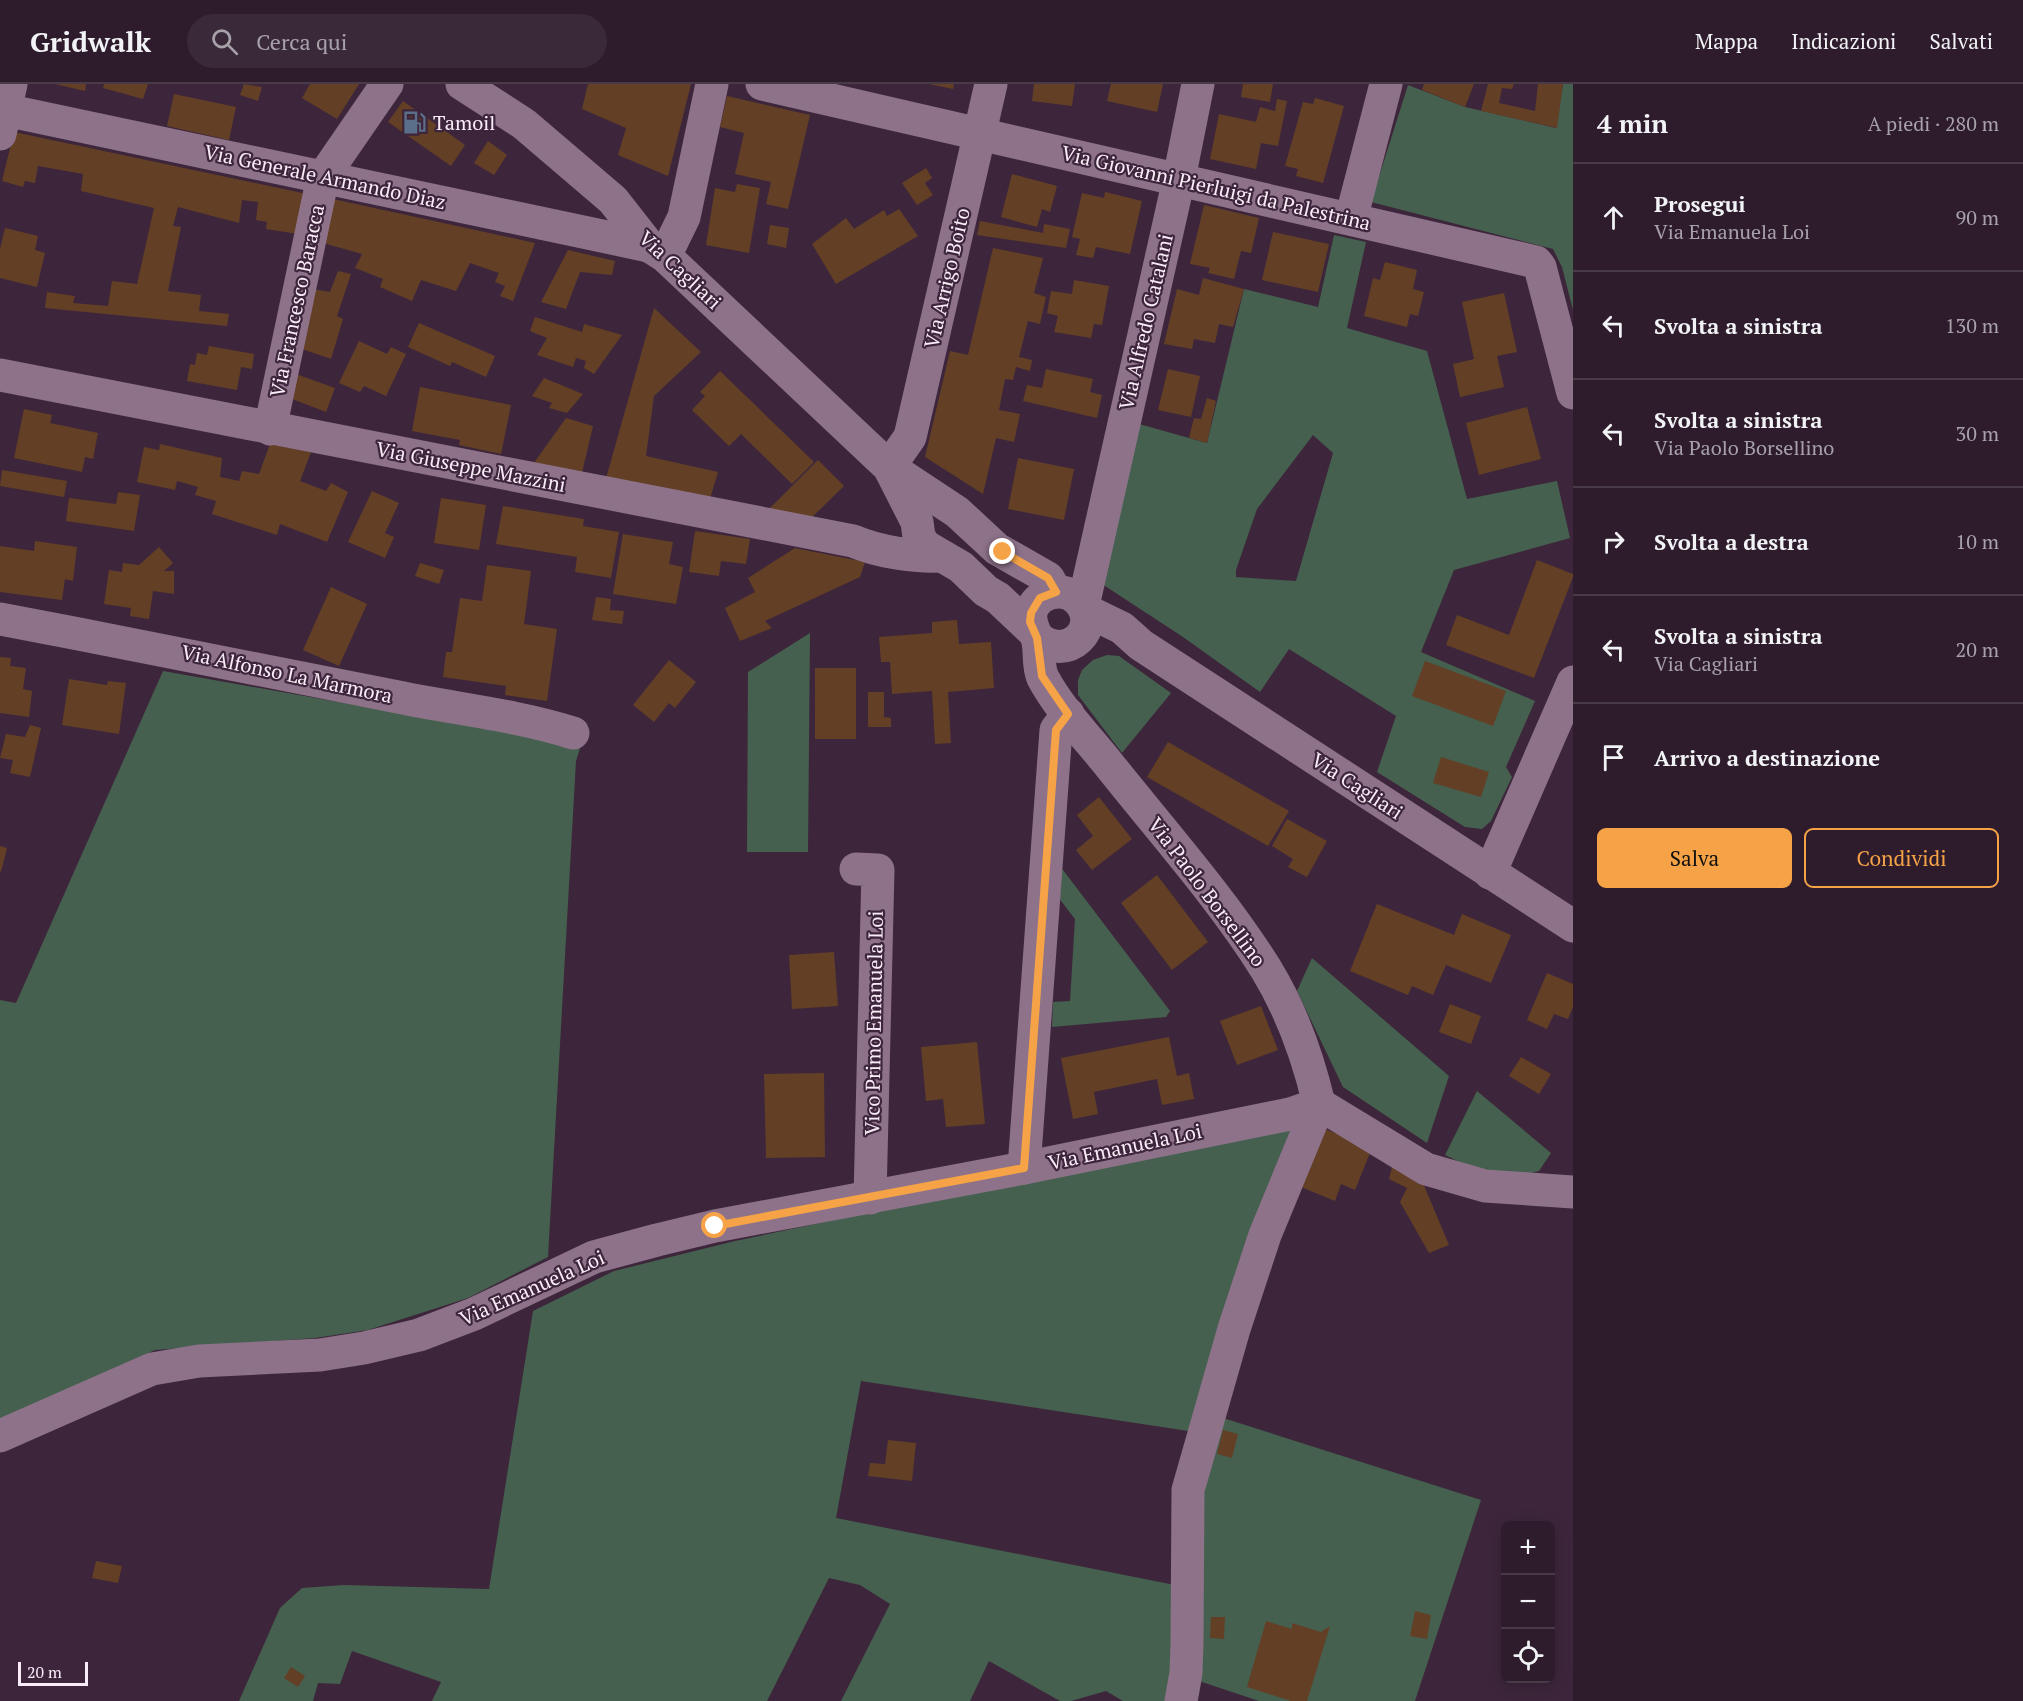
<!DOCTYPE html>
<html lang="it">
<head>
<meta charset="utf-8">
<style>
  body { margin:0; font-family:"PT Serif",serif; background:#3a2938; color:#f1f3f6 }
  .controls { position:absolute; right:18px; bottom:18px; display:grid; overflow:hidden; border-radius:9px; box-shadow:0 3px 15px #0003 }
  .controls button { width:54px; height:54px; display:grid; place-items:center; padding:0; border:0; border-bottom:2px solid #493a48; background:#2e1c2c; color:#f1f3f6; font:30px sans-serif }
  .scale { position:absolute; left:18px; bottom:15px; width:70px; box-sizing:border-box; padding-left:6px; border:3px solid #faebf8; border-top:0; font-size:16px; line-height:21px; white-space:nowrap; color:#faebf8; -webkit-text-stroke:4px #3d263b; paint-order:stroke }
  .stop { position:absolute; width:18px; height:18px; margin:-14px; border:4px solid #f5a346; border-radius:50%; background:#fff }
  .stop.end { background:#f5a346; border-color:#fff; box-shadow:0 2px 6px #0008 }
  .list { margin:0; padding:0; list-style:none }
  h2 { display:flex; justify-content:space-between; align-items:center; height:78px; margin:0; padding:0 24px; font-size:26px }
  h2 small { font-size:20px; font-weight:400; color:#a7a1a9 }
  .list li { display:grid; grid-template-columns:39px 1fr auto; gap:18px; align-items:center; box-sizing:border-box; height:108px; padding:0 24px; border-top:2px solid #493a48 }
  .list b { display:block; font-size:22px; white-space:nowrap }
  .list p { margin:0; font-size:20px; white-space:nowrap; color:#a7a1a9 }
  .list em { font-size:20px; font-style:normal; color:#a7a1a9 }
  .actions { display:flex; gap:12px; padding:18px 24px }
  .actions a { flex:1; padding:14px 0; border:2px solid #f5a346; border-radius:9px; text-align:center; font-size:21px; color:#f5a346 }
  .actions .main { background:#f5a346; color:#111 }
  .icon { flex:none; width:33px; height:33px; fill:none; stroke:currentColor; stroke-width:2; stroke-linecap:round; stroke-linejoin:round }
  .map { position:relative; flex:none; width:1573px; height:1617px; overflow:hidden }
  header { display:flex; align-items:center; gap:36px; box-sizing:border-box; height:84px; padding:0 30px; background:#2e1c2c; border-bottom:2px solid #493a48 }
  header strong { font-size:28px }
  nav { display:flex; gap:33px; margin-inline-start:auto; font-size:21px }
  .search { width:420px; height:54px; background:#3a2938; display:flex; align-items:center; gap:15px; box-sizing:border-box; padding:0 21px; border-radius:33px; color:#a7a1a9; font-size:22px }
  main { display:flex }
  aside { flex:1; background:#2e1c2c }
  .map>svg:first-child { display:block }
</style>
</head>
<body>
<header>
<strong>Gridwalk</strong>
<div class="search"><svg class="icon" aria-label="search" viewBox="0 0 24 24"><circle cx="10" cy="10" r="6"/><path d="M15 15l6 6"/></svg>Cerca qui</div>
<nav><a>Mappa</a><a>Indicazioni</a><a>Salvati</a></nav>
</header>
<main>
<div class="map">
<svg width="1573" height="1617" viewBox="0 0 1573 1617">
  <rect width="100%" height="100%" fill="#3d263b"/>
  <g fill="#45604e" fill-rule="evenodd">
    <path d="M1563 0H1573V226L1562 183 1553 165 1371 118 1408 1 1465 23 1556 44Z"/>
    <path d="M1334 151 1366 158 1347 244 1427 267 1467 415 1557 397 1570 454 1454 486 1421 568 1535 617 1506 683 1512 693 1491 737 1482 745 1465 743 1377 688 1396 632 1289 565 1260 608 1183 553 1102 500 1139 340 1207 359 1244 205 1318 223ZM1313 351 1333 369 1296 497 1236 493V486L1257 425Z"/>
    <path d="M810 549 808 768H747L748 588Z"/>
    <path d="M1107 571 1119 572 1171 609 1122 669 1078 611V596L1082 586 1093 576Z"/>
    <path d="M163 587 581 661 576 677 548 1173 468 1214 368 1246 315 1254 155 1266 0 1336V916L16 919Z"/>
    <path d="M1060 782 1170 927 1166 933 1052 943 1053 918 1070 917 1075 835 1058 813Z"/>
    <path d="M1312 874 1449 992 1427 1059 1343 1003 1297 907Z"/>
    <path d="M1477 1007 1551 1069 1539 1087 1520 1091 1470 1083 1445 1071Z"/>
    <path d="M1294 1039 1188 1347 861 1297 836 1434 1175 1501 1177 1549 1167 1617H1123L1106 1607 1071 1617H1060L989 1577 970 1617H841L890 1520 860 1501 829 1494 767 1617H432L441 1598 352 1567 340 1600 318 1599 313 1617H239L280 1524 302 1504 344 1501 489 1505 533 1227 614 1187 735 1157Z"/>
    <path d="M1220 1333 1481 1416 1415 1617H1259L1199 1597V1412Z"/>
  </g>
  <g fill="#633f26">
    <path d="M55 0H86L85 7Z"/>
    <path d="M104 0H148L143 15 103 4Z"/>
    <path d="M244 0 262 3 258 17 240 11Z"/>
    <path d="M310 0H359L337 35 302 14Z"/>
    <path d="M588 0H691L668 92 618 71 626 44 582 25Z"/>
    <path d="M929 0H954L953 5Z"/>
    <path d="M1034 0H1075L1072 22 1032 17Z"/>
    <path d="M1111 0H1163L1157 28 1107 17Z"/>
    <path d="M1243 0H1273L1270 18 1241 13Z"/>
    <path d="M1424 0H1474L1465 23 1422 6Z"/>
    <path d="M1488 0H1514L1512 5 1502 4 1499 19 1535 27 1538 0H1563L1557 44 1481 27Z"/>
    <path d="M174 10 236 23 229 56 167 42Z"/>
    <path d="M727 12 810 31 788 125 766 120 771 98 735 90 744 49 720 43Z"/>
    <path d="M1315 14 1344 22 1323 99 1296 92 1298 85 1285 82 1303 18 1313 20Z"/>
    <path d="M1277 15 1287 17 1278 62 1261 59 1256 85 1210 75 1219 30 1256 38 1260 23 1275 27Z"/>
    <path d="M403 17 465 61 451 82 388 38Z"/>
    <path d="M14 48 307 110 298 150 266 145 267 138 256 136 258 118 242 116 239 139 178 123 173 142 181 143 168 207 201 211 199 227 229 230 227 242 45 224 47 208 75 212 73 219 108 222 112 197 137 200 154 124 81 107 83 90 38 82 35 99 25 97 23 103 2 97Z"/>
    <path d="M488 57 507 71 494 91 474 79Z"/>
    <path d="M926 84 932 94 925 99 933 111 917 121 902 99Z"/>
    <path d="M1012 90 1057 102 1050 128 1042 125 1037 143 1001 133Z"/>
    <path d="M737 100 760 104 749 169 706 161 715 104 735 108Z"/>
    <path d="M1105 108 1142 117 1130 170 1096 163 1093 174 1076 171 1080 155 1072 153 1082 109 1104 114Z"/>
    <path d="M333 115 535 159 513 217 500 212 505 202 495 198 499 189 470 179 456 207 421 196 412 217 380 203 383 195 355 184 362 170 323 159Z"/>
    <path d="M1204 121 1259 134 1251 169 1241 167 1234 195 1208 189 1210 184 1190 180Z"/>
    <path d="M899 125 918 152 836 200 812 160 846 134 854 145 884 126 887 132Z"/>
    <path d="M980 137 1043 149 1044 140 1070 145 1066 164 977 151Z"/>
    <path d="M770 141 789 144 786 164 767 160Z"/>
    <path d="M5 144 38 152 35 166 45 169 37 203 0 194V165Z"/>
    <path d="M1273 148 1329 160 1318 208 1262 196Z"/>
    <path d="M993 164 1043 174 1034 209 1046 213 1040 240 1028 237 1019 273 1032 276 1030 287 1016 283 1013 296 1005 295 999 326 1020 330 1014 358 996 354 983 410 925 373 950 267 968 271Z"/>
    <path d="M568 166 615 177 612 191 580 188 566 225 541 218Z"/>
    <path d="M1385 178 1417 186 1413 205 1424 208 1418 232 1410 230 1407 243 1364 232 1373 194 1380 196Z"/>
    <path d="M338 187 351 190 337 232 343 235 331 275 299 264 312 205 330 208Z"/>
    <path d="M1203 194 1244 205 1233 243 1219 240 1215 259 1194 255 1192 265 1164 260 1177 205 1199 211Z"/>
    <path d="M1074 196 1109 202 1102 241 1094 240 1091 254 1054 248 1058 232 1047 229 1051 207 1072 210Z"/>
    <path d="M1504 209 1517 268 1497 272 1504 303 1460 313 1453 280 1474 275 1462 218Z"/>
    <path d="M654 224 701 268 654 312 646 372 718 388 709 418 605 398Z"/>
    <path d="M535 233 582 248 584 240 622 251 594 290 584 284 586 277 576 274 573 283 537 271 547 254 530 247Z"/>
    <path d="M419 239 495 272 486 293 452 278 450 282 408 263Z"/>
    <path d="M359 257 387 270 391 263 406 270 386 312 364 302 360 308 339 299Z"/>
    <path d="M209 262 254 270 252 285 241 283 237 306 187 297 190 280 195 281 197 269 207 271Z"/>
    <path d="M1046 285 1093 295 1090 308 1102 311 1097 334 1023 317 1027 301 1042 304Z"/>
    <path d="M1168 285 1200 292 1191 333 1158 326Z"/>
    <path d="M720 287 814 378 792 400 741 350 729 362 692 326 705 312 700 308Z"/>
    <path d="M293 289 335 304 326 328 287 313Z"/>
    <path d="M544 294 583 310 567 329 549 324 552 319 532 312Z"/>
    <path d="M420 303 511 321 501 370 459 361 460 356 412 347Z"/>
    <path d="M1207 314 1216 317 1207 359 1189 354 1194 334 1201 335Z"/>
    <path d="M1527 323 1541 375 1479 391 1466 339Z"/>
    <path d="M24 325 52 331 50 339 98 349 93 375 85 373 82 388 14 374Z"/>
    <path d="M566 334 593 342 581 393 531 383Z"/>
    <path d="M160 360 222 374 220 393 239 397 242 387 259 390 270 360 311 368 300 397 326 407 331 399 348 408 327 458 280 440 277 451 212 430 216 417 195 411 198 403 177 397 175 406 137 398 144 363 159 366Z"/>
    <path d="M1018 374 1074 385 1064 436 1008 425Z"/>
    <path d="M818 376 844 402 808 437 765 429Z"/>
    <path d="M2 386 67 397 64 413 0 402Z"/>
    <path d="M372 407 399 419 385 449 394 453 385 474 348 458Z"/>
    <path d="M118 408 140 411 134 447 66 437 69 414 116 420Z"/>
    <path d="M441 414 486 421 479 466 434 459Z"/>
    <path d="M503 422 584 435 583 442 619 448 611 494 575 488 577 473 496 460Z"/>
    <path d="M695 447 750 455 746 480 721 477 719 492 689 488Z"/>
    <path d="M623 450 673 458 669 480 683 483 676 520 613 510Z"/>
    <path d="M35 457 77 463 73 497 65 495 62 516 0 508V462L34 467Z"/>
    <path d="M159 463 173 479 164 487H174V510L153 507 149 535 130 532 131 524 104 520 109 486 122 488 123 479 139 481Z"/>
    <path d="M795 464 865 478 860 493 765 537 772 544 740 557 725 524 755 508 748 494Z"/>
    <path d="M1537 476 1573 490V493L1534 594 1446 561 1457 531 1509 551Z"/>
    <path d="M420 479 444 486 439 500 415 492Z"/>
    <path d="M487 481 531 487 524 540 557 545 547 617 505 611 506 602 443 593 446 568H452L460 514 482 517Z"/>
    <path d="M331 503 367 520 339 582 303 566Z"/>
    <path d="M596 513 611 515 610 526 624 527 622 540 592 536Z"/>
    <path d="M957 536 959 560 991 558 994 604 948 608 951 659 935 660 932 607 892 610 890 578H881L879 553 932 549V538Z"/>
    <path d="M0 573 11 574 10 582 26 584 23 605 32 607 29 633 0 629Z"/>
    <path d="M669 576 696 598 675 624 669 619 654 638 633 621Z"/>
    <path d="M1425 577 1506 607 1493 642 1412 612Z"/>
    <rect x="815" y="584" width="41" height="71"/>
    <path d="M69 595 107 601 108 597 126 599 119 650 62 641Z"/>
    <path d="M868 608H884V633L891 634V643H868Z"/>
    <path d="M30 641 41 644 30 693 10 689 13 676 0 674 6 650 25 653Z"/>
    <path d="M1168 658 1289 727 1268 762 1147 693Z"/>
    <path d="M1441 673 1489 688 1481 713 1433 699Z"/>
    <path d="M1099 713 1132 755 1092 786 1076 766 1093 752 1077 731Z"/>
    <path d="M1287 735 1327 757 1307 793 1288 783 1293 775 1272 762Z"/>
    <path d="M0 762 7 764 1 788 0 787Z"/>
    <path d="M1157 791 1208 858 1172 886 1121 819Z"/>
    <path d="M1377 820 1454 851 1462 830 1511 851 1491 899 1446 881 1433 911 1412 902 1408 911 1350 887Z"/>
    <path d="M834 868 838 922 792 925 789 871Z"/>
    <path d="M1547 889 1573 900V923L1568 935 1554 930 1547 945 1527 936Z"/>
    <path d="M1450 920 1481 932 1471 960 1439 948Z"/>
    <path d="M1261 922 1278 966 1237 981 1220 937Z"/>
    <path d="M1169 953 1177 992 1189 989 1194 1015 1162 1021 1157 995 1094 1008 1098 1030 1073 1035 1061 974Z"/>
    <path d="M977 958 985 1040 946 1043 943 1015 926 1017 921 963Z"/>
    <path d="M1521 973 1551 990 1539 1010 1509 992Z"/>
    <path d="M824 989 825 1073 766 1074 764 990Z"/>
    <path d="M1325 1045 1372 1064 1355 1106 1341 1100 1335 1117 1301 1103Z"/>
    <path d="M1393 1079 1423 1099 1449 1161 1429 1169 1400 1118 1407 1104 1389 1095Z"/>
    <path d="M1223 1346 1238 1350 1232 1374 1217 1370Z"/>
    <path d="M888 1356 916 1359 912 1397 868 1392 870 1379 885 1380Z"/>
    <path d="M96 1477 122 1482 118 1499 92 1494Z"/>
    <path d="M1415 1527 1431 1531 1427 1555 1410 1552Z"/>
    <path d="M1211 1533H1225L1224 1555 1210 1554Z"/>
    <path d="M1266 1537 1292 1545V1539L1321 1548 1330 1542 1307 1617H1291L1247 1603Z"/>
    <path d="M291 1583 305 1592 298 1603 284 1594Z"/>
  </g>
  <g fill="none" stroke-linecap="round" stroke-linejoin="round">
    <g stroke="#8d728a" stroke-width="33">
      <path d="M462 0 524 40 613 116 649 162 665 172 889 383 957 428 997 465 1048 494 1056 508"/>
      <path d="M762 0 1536 178 1540 183 1573 309"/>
      <path d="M0 25 649 162"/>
      <path d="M0 50 11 0"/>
      <path d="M1351 135 1386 0"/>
      <path d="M665 172 684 133 712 0"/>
      <path d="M0 291 853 457C879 468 913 473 941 472"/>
      <path d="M270 345 323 93 387 0"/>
      <path d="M889 383 910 353 991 0"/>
      <path d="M891 387 917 438 919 453 925 462 961 483 986 507 998 514 1033 547"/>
      <path d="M1083 522 1179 95 1198 0"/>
      <path d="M1085 526 1122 544 1141 561 1573 842"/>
      <path d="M0 535C133 560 266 586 398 613 456 625 516 631 573 649"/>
      <path d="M1037 553C1067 580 1104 543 1078 516 1064 501 1037 508 1031 528 1029 539 1034 545 1037 554 1041 566 1037 582 1043 594 1059 624 1085 651 1106 677 1159 744 1221 813 1266 885 1291 926 1308 973 1319 1020"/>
      <path d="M856 785 878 786 870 1114"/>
      <path d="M1490 789 1573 598"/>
      <path d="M1319 1020 1426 1085 1485 1102 1573 1108"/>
      <path d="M1024 1084 1056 646 1068 630"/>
      <path d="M0 1352 152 1285 199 1277 320 1271 364 1264 419 1251 474 1230 594 1173 657 1156 715 1142 1024 1084 1290 1030 1319 1020"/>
      <path d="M1181 1617 1186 1589 1187 1559 1188 1406 1234 1245 1265 1151 1319 1020"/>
    </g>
  </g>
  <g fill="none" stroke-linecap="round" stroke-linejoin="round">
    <path stroke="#f5a346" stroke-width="8" d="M715 1142 1024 1084 1056 646 1068 630 1042 592 1037 554 1030 538 1031 529 1040 514 1056 508 1048 494 1003 468"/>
  </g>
  <defs>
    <symbol id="fuel-bare" viewBox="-9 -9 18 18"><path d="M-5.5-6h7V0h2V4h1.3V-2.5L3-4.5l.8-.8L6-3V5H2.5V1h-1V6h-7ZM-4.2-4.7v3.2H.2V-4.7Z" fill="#5c6f8a" stroke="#3d263b" stroke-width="2.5" paint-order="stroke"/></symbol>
  </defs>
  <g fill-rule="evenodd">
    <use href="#fuel-bare" x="398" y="22" width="33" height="33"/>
  </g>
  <g text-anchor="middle" stroke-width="4.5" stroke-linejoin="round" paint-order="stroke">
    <g font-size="20" fill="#faebf8" stroke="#3d263b" text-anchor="start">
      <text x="433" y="46">Tamoil</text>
    </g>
    <g font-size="20" fill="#faebf8" stroke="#3d263b">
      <text transform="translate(325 93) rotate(12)" y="7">Via Generale Armando Diaz</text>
      <text transform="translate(1216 104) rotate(13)" y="7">Via Giovanni Pierluigi da Palestrina</text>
      <text transform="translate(680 186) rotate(43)" y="7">Via Cagliari</text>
      <text transform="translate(947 194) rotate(-77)" y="7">Via Arrigo Boito</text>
      <text transform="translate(297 217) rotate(-78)" y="7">Via Francesco Baracca</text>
      <text transform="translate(1146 238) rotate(-77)" y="7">Via Alfredo Catalani</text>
      <text transform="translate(471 383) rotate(11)" y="7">Via Giuseppe Mazzini</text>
      <text transform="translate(287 590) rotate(12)" y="7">Via Alfonso La Marmora</text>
      <text transform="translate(1357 702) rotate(33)" y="7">Via Cagliari</text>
      <text transform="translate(1207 808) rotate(53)" y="7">Via Paolo Borsellino</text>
      <text transform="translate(874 939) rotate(-89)" y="7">Vico Primo Emanuela Loi</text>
      <text transform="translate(1125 1063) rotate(-12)" y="7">Via Emanuela Loi</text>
      <text transform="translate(532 1204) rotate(-24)" y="7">Via Emanuela Loi</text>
    </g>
  </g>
</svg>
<div class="controls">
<button>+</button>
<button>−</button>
<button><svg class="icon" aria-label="locate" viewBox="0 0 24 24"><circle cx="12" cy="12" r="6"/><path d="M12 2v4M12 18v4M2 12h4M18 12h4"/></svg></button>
</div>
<div class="scale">20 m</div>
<div class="stop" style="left:715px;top:1142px"></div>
<div class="stop end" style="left:1003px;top:468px"></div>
</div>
<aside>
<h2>4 min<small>A piedi · 280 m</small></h2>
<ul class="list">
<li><svg class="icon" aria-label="ahead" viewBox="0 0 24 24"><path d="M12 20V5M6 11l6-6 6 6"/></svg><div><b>Prosegui</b><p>Via Emanuela Loi</p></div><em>90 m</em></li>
<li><svg class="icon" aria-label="left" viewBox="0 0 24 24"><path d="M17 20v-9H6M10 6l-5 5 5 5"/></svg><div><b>Svolta a sinistra</b></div><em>130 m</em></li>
<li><svg class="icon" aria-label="left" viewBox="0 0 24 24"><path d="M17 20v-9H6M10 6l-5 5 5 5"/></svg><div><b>Svolta a sinistra</b><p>Via Paolo Borsellino</p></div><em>30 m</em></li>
<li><svg class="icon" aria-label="right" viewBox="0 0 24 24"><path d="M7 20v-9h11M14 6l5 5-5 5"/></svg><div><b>Svolta a destra</b></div><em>10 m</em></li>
<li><svg class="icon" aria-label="left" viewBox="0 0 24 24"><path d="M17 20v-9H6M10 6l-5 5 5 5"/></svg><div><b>Svolta a sinistra</b><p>Via Cagliari</p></div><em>20 m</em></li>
<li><svg class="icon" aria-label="arrive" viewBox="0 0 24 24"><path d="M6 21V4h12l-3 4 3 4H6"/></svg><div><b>Arrivo a destinazione</b></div></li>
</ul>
<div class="actions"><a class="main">Salva</a><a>Condividi</a></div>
</aside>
</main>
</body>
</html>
